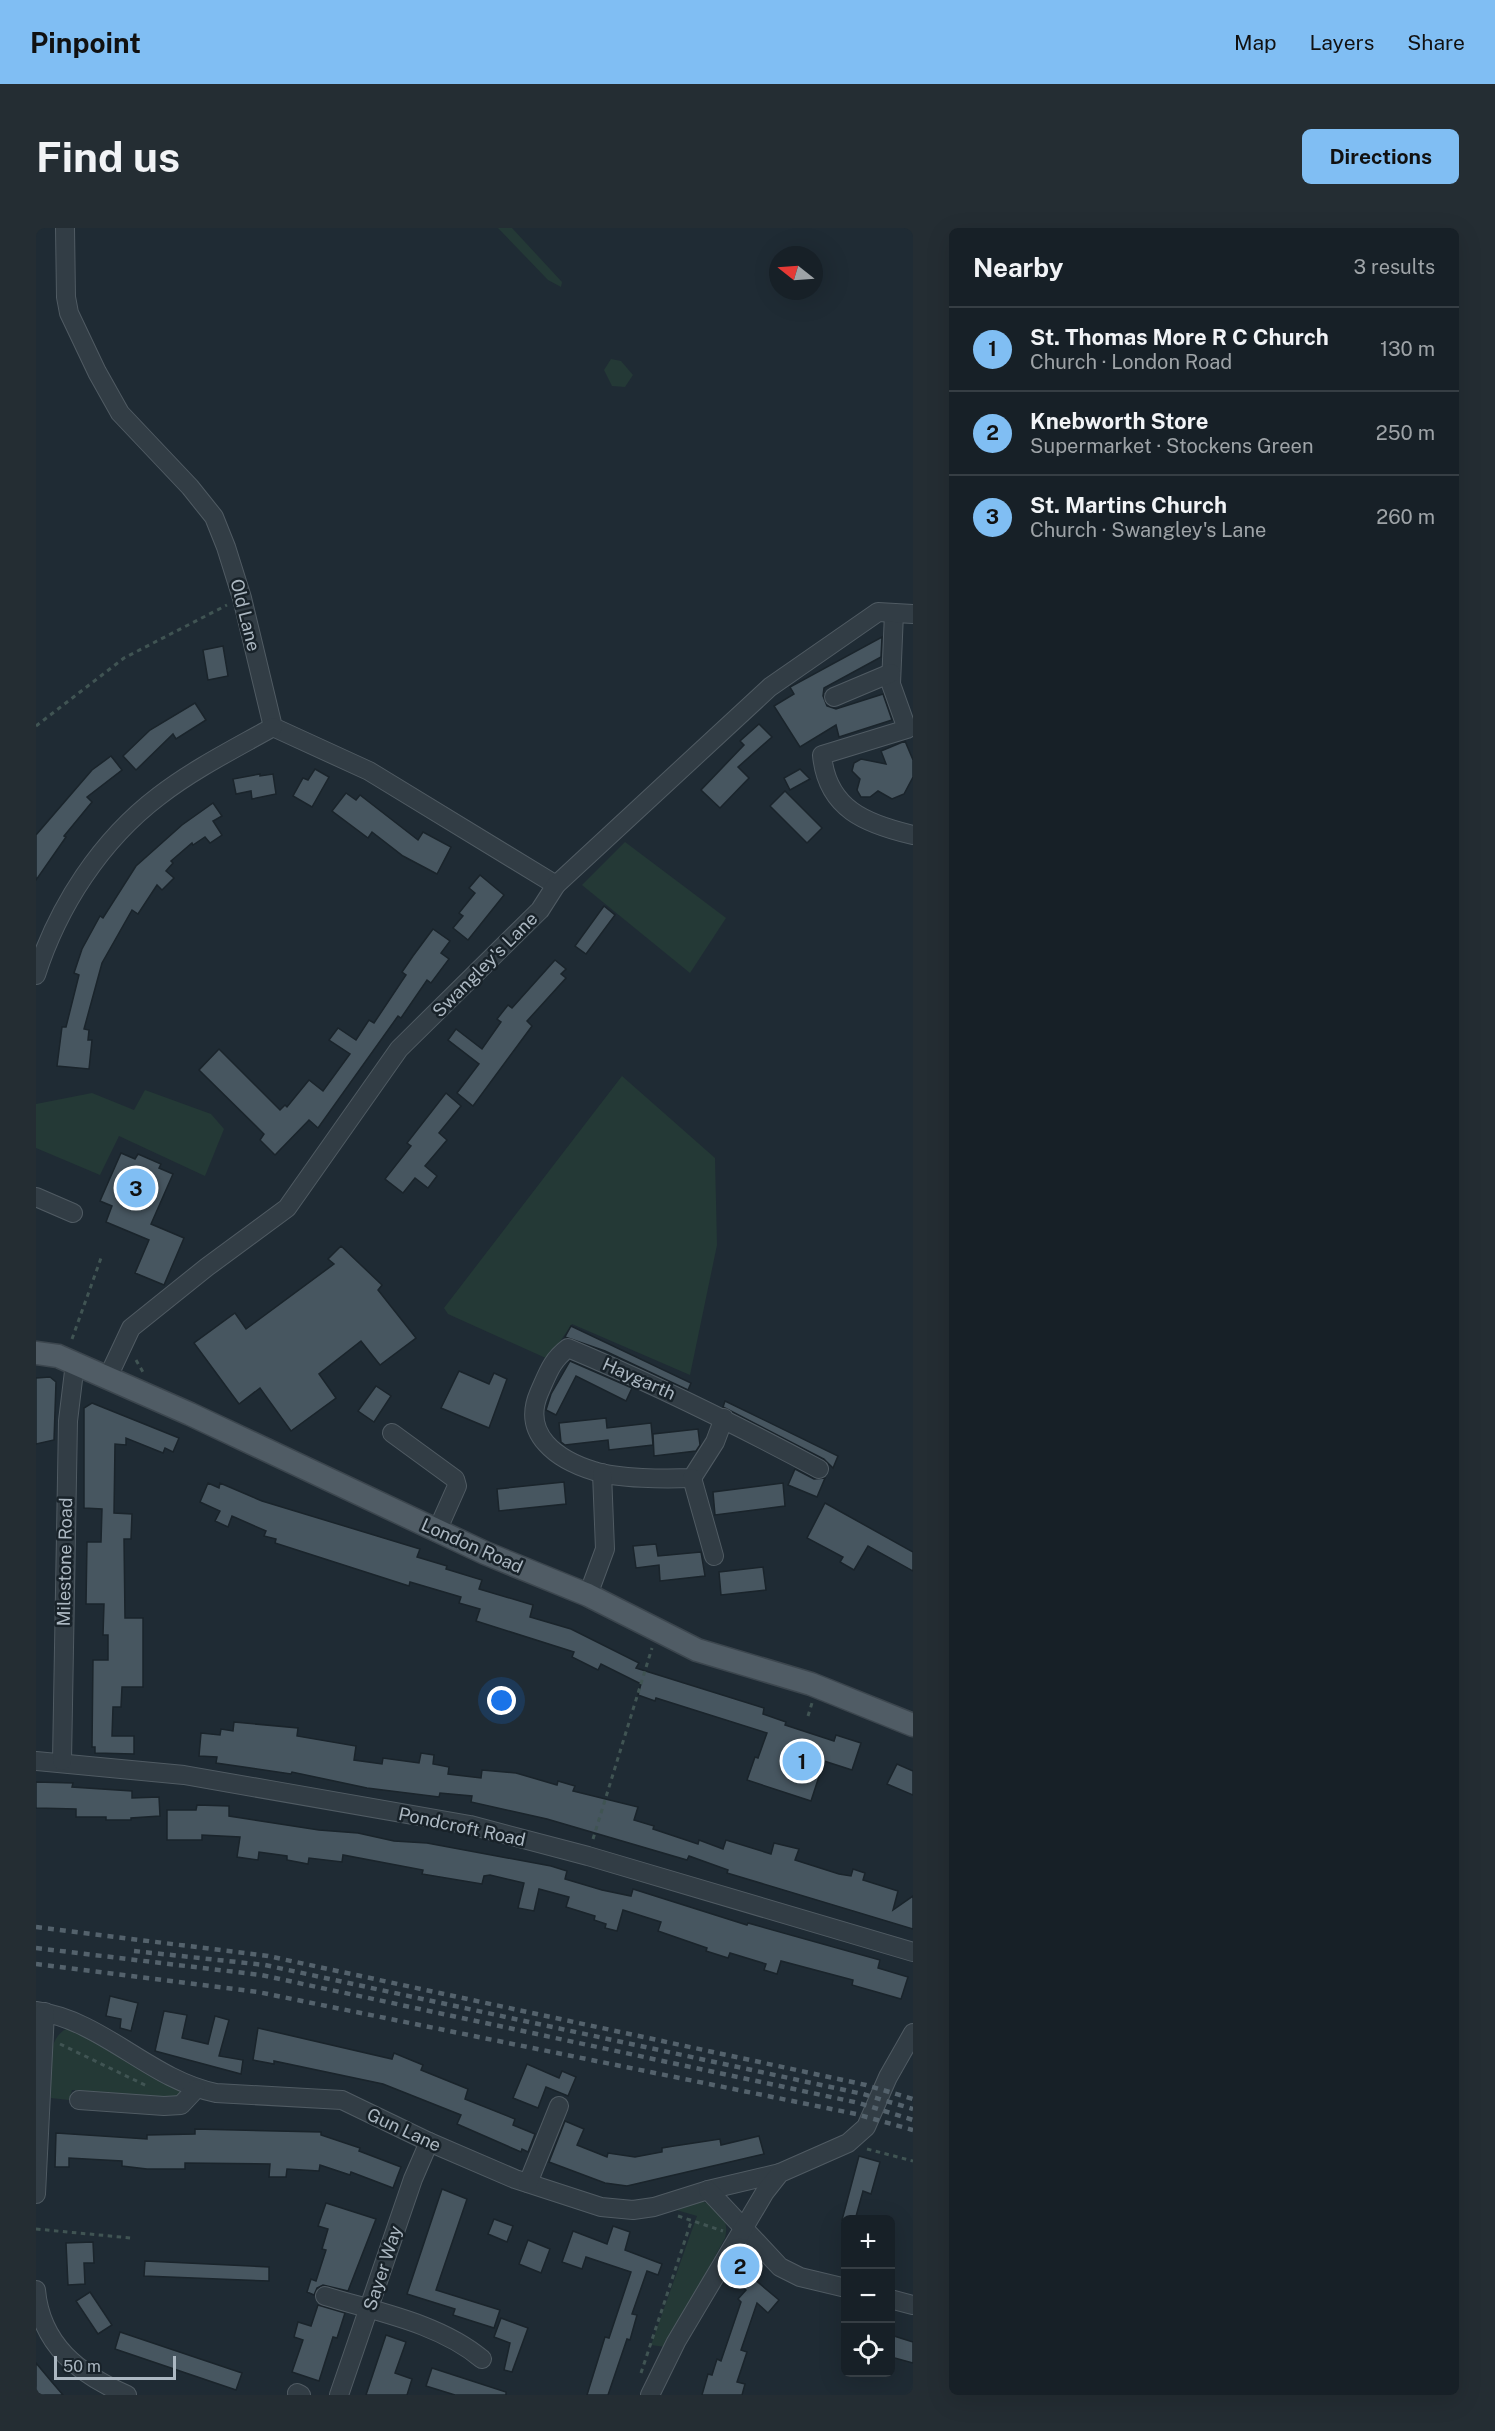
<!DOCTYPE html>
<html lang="en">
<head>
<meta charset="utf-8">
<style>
  body { margin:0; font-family:"Public Sans",sans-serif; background:#242d33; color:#f1f3f6 }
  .controls { position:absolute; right:18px; bottom:18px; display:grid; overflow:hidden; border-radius:9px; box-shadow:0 6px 24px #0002 }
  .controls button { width:54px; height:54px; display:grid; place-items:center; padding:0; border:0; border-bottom:2px solid #363e44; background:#172027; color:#f1f3f6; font:30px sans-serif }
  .compass { position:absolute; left:733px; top:18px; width:54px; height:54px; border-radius:50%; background:#172027; box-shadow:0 6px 24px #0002; rotate:287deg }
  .scale { position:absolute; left:18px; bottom:15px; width:122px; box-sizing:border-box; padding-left:6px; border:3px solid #acb8c2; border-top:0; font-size:16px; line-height:21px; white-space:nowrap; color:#acb8c2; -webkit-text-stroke:4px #182229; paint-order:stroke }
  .you { position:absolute; left:466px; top:1473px; width:21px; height:21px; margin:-15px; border:4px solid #fff; border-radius:50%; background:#1a73e8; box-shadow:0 0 0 9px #1a73e833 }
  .badge { display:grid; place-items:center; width:39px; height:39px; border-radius:50%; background:#80bef3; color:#111; font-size:20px; font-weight:700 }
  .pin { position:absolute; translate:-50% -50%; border:3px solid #fff; box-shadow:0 2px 6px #0006 }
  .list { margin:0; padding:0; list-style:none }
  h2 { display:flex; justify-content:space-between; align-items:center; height:78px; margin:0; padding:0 24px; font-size:26px }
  h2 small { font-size:20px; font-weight:400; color:#9ea3a7 }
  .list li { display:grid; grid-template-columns:39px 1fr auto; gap:18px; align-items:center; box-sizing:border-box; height:84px; padding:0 24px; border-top:2px solid #363e44 }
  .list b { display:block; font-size:22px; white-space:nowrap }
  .list p { margin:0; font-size:20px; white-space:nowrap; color:#9ea3a7 }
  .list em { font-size:20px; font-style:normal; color:#9ea3a7 }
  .icon { flex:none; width:33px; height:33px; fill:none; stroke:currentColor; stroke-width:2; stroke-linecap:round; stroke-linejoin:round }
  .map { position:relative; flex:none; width:877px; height:2167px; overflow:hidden; border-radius:9px }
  header { display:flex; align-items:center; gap:36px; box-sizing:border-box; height:84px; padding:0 30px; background:#80bef3; color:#111 }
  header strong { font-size:28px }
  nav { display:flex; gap:33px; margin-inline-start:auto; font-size:21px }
  .intro { display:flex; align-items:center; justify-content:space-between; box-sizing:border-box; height:144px; padding:0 36px }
  h1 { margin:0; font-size:42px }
  .button { padding:15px 27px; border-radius:9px; background:#80bef3; color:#111; font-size:21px; font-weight:700 }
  main { display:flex; gap:36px; padding:0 36px }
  aside { flex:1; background:#172027; border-radius:9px; box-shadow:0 6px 24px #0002 }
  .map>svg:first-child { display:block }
</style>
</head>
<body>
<header>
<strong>Pinpoint</strong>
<nav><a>Map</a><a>Layers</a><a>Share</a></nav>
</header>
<div class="intro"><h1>Find us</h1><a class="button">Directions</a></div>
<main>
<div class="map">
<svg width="877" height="2167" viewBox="0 0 877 2167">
  <rect width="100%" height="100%" fill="#1f2b34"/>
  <g fill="#243936">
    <path d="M462 0H476L526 54 525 59 512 52Z"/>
    <path d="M575 131 585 133 597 147 589 159 576 158 568 142Z"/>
    <path d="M589 614 690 690 654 745 546 657Z"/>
    <path d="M586 848 679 930 681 1017 654 1147 536 1096 512 1131 412 1086 408 1080Z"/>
    <path d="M109 862 175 886 188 901 169 948 83 908 64 947 0 920V876L56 865 98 882Z"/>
    <path d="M34 1799 147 1864 142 1870 36 1862 33 1872 15 1870C15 1846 7 1810 34 1799Z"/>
    <path d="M664 1973C683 1977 694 1991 689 2010L629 2119 615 2117 661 1988 637 1981Z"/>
  </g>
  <g fill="#475660" stroke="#1a242b" stroke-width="1.5">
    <path d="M846 409 845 429 788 460 787 468 791 478 800 481 847 466 856 492 803 509 800 497 764 519 738 478 758 466 754 459Z"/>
    <path d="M187 418 192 448 172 452 167 422Z"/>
    <path d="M159 475 170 492 140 511 137 506 100 542 87 528 114 502Z"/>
    <path d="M723 496 736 509 702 539 713 550 684 580 665 562 708 517 704 513Z"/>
    <path d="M869 513 877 532V549L868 566 856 571 842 563 834 569H825L821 562 824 551 816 543 818 535 825 531 850 536 845 523Z"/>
    <path d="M75 528 86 542 51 569 56 574 28 608 30 609 0 652V607L56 542Z"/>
    <path d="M279 541 293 549 276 579 257 568 267 550 272 552Z"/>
    <path d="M764 541 774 551 754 562 748 550Z"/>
    <path d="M224 546V548L237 546 240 566 216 571 215 563 200 566 197 551Z"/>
    <path d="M749 563 786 600 771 615 734 578Z"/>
    <path d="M310 565 320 572 324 567 382 612 387 604 415 619 401 646 367 628 336 604 332 610 296 583Z"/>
    <path d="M177 575 186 588 177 593 186 607 174 615 169 609 157 617 156 615 135 633 137 635 130 643 138 650 126 662 121 657 102 686 96 682 66 735 48 801 53 802 52 812H56L53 841 21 838 26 799H30L43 747 38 745 46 721 64 688 67 690 100 638 146 597Z"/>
    <path d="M444 647 468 667 432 712 417 700 427 688 423 685 439 665 433 660Z"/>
    <path d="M568 678 579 687 550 726 539 718Z"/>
    <path d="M397 701 414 713 405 725 413 731 395 755 391 752 365 790 362 788 282 900 273 892 239 927 224 912 228 906 163 842 183 821 244 882 249 877 251 879 273 852 287 863 314 826 293 812 302 800 320 812 333 792 338 795 370 747 366 744 377 728Z"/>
    <path d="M519 732 530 741 525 746 530 750 491 793 496 798 437 878 421 865 443 836 412 812 420 801 446 821 465 794 461 791 472 777 476 780Z"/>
    <path d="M410 865 425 878 403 905 411 912 389 938 401 948 392 960 379 950 367 965 349 951 375 918 371 915Z"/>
    <path d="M85 925 99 931 102 926 125 936 123 940 137 946 115 996 148 1010 128 1057 99 1045 113 1012 70 994 76 978 64 973Z"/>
    <path d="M305 1018 346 1057 342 1062 380 1110 344 1137 325 1113 283 1146 300 1170 255 1203 224 1160 203 1176 158 1115 199 1085 210 1101 298 1036 292 1031Z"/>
    <path d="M535 1098 655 1155 652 1162 569 1123 529 1109Z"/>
    <path d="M534 1133 596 1160 590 1173 540 1148 520 1187 510 1182 515 1166Z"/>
    <path d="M423 1143 453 1156 458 1145 471 1151 453 1200 405 1180Z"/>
    <path d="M14 1149 20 1154 18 1212 0 1216V1150Z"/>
    <path d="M340 1158 355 1168 338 1194 322 1183Z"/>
    <path d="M689 1173 802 1228 797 1240 788 1231 687 1179Z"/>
    <path d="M56 1175 143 1210 137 1224 129 1220 127 1225 90 1210V1217L79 1216 78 1285 96 1286 95 1311H88L89 1390H107V1459H86L85 1479H77L76 1508H98V1526L59 1525V1519H56L57 1432H72V1407H67L68 1376H50L51 1314H65L66 1281 48 1280V1180Z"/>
    <path d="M570 1190 571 1200 615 1195 617 1217 573 1222 572 1212 529 1217 525 1214 523 1195Z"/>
    <path d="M662 1201 664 1217 660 1223 618 1228 617 1206Z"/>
    <path d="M759 1241 778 1251 789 1250 781 1269 752 1257Z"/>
    <path d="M528 1254 530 1276 463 1283 461 1261Z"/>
    <path d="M172 1255 183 1260 184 1255 226 1273 384 1321 381 1329 411 1338 410 1341 446 1352 443 1361 497 1377 494 1389 535 1401 603 1435 600 1440 728 1480 727 1486 750 1494 749 1497 798 1513 800 1507 825 1515 816 1542 788 1533 775 1573 711 1552 719 1529 722 1530 731 1505 620 1470 619 1473 602 1467 605 1456 565 1436 562 1442 536 1429 538 1424 440 1393 444 1381 423 1375 425 1369 374 1354 373 1358 239 1315 240 1311 228 1308 230 1303 196 1288 192 1299 179 1293 184 1283 164 1274Z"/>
    <path d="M747 1255 749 1278 679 1287 677 1264Z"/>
    <path d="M789 1275 877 1324V1343L832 1318 818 1342 804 1334 807 1329 771 1310Z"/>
    <path d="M620 1316 622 1328 665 1324 669 1348 624 1353 623 1337 600 1340 597 1318Z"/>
    <path d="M727 1339 730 1362 685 1367 683 1344Z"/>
    <path d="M198 1494 262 1500 261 1508 320 1518 318 1532 346 1536 347 1530 383 1535 385 1525 398 1527 397 1536 413 1539 412 1546 445 1550 446 1542 480 1545 521 1557 522 1553 539 1558 537 1563 602 1579 598 1592 618 1598 617 1601 662 1616 663 1612 687 1621 690 1612 735 1626 738 1615 763 1621 759 1632 803 1646 815 1648 817 1641 829 1645 827 1652 862 1663 857 1682 877 1668V1701L691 1645 692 1642 653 1628 651 1632 511 1591 435 1574 436 1568 404 1565 403 1569 331 1560 256 1544 255 1546 180 1535 181 1529 163 1528 165 1505 184 1507 185 1501 197 1503Z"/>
    <path d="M861 1536 877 1543V1567L851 1556Z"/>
    <path d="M0 1554 37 1555 36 1559 96 1563V1570L123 1569 124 1588 95 1590V1592H70V1589H40V1581L0 1580Z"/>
    <path d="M161 1577 193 1578V1588L283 1602 322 1605 358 1613 391 1615 515 1638 531 1643 529 1651 566 1662 595 1668 597 1661 711 1697 712 1695 844 1732 842 1740 872 1749 865 1771 816 1757 817 1752 745 1733 741 1746 728 1742 730 1736 694 1725 692 1730 670 1723 671 1720 622 1703 625 1694 587 1682 581 1703 569 1700 570 1696 558 1692 559 1688 530 1679 533 1669 503 1661 498 1683 482 1680 488 1655 454 1647 448 1648 446 1656 386 1646 387 1642 307 1627 306 1634 273 1630 272 1636 251 1632V1628L223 1624 222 1632 201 1629 204 1609 166 1607V1612H131V1582H160Z"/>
    <path d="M74 1768 102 1775 95 1803 84 1800 85 1791 70 1788Z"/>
    <path d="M128 1783 151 1787 146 1810 172 1816 179 1788 193 1792 183 1828 207 1832 205 1846 119 1823Z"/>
    <path d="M222 1800 356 1831 358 1825 387 1837 385 1842 432 1861 429 1871 479 1891 477 1897 499 1906 492 1924 486 1921 485 1924 421 1896 425 1887 347 1856 238 1833V1836L217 1832Z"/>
    <path d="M491 1836 523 1850 526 1843 540 1849 532 1868 510 1859 502 1880 477 1870Z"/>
    <path d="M529 1893 548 1901 541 1917 571 1929 572 1925 599 1929 626 1924V1920L638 1918 684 1911 685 1917 723 1908 728 1926 591 1958 569 1955 513 1934Z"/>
    <path d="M159 1901 285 1904V1907L324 1920 323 1923 365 1939 357 1960 315 1944 314 1947 284 1937 283 1943 251 1941 250 1949H233L234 1936 149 1935V1941H111L86 1938V1933L33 1930V1939H19L20 1905 111 1911V1907L159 1906Z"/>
    <path d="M823 1928 844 1934 835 1966 827 1963 819 1992H806Z"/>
    <path d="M406 1961 431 1971 400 2062 464 2082 458 2100 417 2087 419 2081 371 2066Z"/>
    <path d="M290 1975 340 1991 312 2063 287 2057 281 2060 278 2067 271 2064 275 2051 280 2053 290 2022 286 2021 292 2001 282 1998Z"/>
    <path d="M458 1991 477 1998 471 2014 452 2006Z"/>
    <path d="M577 1998 594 2004 589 2022 626 2036 622 2047 611 2043 596 2086 601 2087 594 2112 591 2111 572 2167H551L569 2109 573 2110 595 2044 550 2029 546 2041 526 2034 537 2003 571 2016Z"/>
    <path d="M492 2012 514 2021 505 2045 483 2036Z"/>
    <path d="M57 2014 58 2035H48L49 2056 32 2057 30 2015Z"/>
    <path d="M109 2033 233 2039V2053L108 2048Z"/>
    <path d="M711 2045 743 2072 732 2085 721 2075 705 2122 711 2124 701 2154 709 2156 706 2167H666L672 2146 676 2147 681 2131 685 2133 705 2074 702 2071 710 2062 702 2055Z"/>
    <path d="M54 2064 76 2097 62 2106 40 2073Z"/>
    <path d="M282 2077 309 2085 301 2110 297 2109 283 2153 256 2144 267 2112 258 2109 262 2094 275 2098Z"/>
    <path d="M465 2090 492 2100 476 2144 468 2142 474 2115 458 2109Z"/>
    <path d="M84 2104 206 2145 200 2162 79 2121Z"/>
    <path d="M350 2107 370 2114 359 2145 376 2151 371 2167H330Z"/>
    <path d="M858 2108 877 2114V2135L855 2129Z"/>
    <path d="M0 2135 15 2153 27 2167H0Z"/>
    <path d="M396 2140 470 2164V2167H419L390 2158Z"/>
  </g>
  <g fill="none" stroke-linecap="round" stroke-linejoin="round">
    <defs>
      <g id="minor">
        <path d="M29 0 30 69 33 85 61 144 84 185 154 259 178 289 190 319 206 370 237 499 333 543 520 657"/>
        <path d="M858 385 855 456 871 501 786 527C791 581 830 596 877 607"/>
        <path d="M798 469 855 445"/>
        <path d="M0 747C22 678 65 612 123 568 158 541 198 521 237 499"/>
        <path d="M0 969 37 985"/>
        <path d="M72 1149 95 1100 171 1039 251 980 363 821 504 682 520 657 734 459 842 384 877 386"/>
        <path d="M688 1190 679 1214 656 1250C630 1251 582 1251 558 1243 522 1232 485 1207 503 1165 512 1145 515 1133 532 1120 618 1156 701 1197 783 1241"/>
        <path d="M356 1205 419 1251 421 1258 401 1303"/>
        <path d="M656 1250 678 1328"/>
        <path d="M552 1367 569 1321 566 1245"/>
        <path d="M0 1533 148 1547 434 1597 552 1628 877 1724"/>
        <path d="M26 1533 32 1193 39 1135"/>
        <path d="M0 1783C68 1793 113 1851 180 1865L306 1872 393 1914 479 1951 565 1979 597 1982 618 1979 672 1962 744 1945"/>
        <path d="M43 1872 128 1878 145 1877 160 1861"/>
        <path d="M492 1955 523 1878"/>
        <path d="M672 1962 744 2039 764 2049 810 2060"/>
        <path d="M0 1966 9 1784"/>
        <path d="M0 2062C5 2117 43 2146 91 2167"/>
        <path d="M289 2068C341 2084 403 2095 446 2131"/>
        <path d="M854 2071 877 2077"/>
        <path d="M261 2165 265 2167"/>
        <path d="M303 2167 377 1951 393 1914"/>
        <path d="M614 2167 640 2114 729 1964 744 1945 812 1915 830 1899 852 1849 877 1805"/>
      </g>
      <path id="major" d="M0 1125 22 1128 154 1186 449 1325 552 1367 661 1422 775 1456 877 1497"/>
    </defs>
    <use href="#minor" stroke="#505b63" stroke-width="20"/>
    <use href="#major" stroke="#3c464e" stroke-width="25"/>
    <g stroke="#405453" stroke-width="3" stroke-dasharray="4.5 4.5" stroke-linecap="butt">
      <path d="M0 498 88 430 191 377"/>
      <path d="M36 1111 65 1030"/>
      <path d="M100 1132 107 1144"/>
      <path d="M772 1488 776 1475"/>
      <path d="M557 1611 616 1420"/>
      <path d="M24 1816 113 1859"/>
      <path d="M831 1921 877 1933"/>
      <path d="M642 1988 687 2003"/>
      <path d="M0 2001 95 2010"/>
      <path d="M605 2145 655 1994"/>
    </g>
    <use href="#minor" stroke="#323d45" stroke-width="18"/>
    <use href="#major" stroke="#505c65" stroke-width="22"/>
    <g stroke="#54626c" stroke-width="4.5" stroke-dasharray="6 6" stroke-linecap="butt">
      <path d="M0 1699 232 1728 830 1857 877 1871"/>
      <path d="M0 1720 225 1747 823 1875 877 1892"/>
      <path d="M98 1723 229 1737 827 1866 877 1881"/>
      <path d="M0 1736 222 1764 820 1886 877 1902"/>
    </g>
  </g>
  <g text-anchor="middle" stroke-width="5" stroke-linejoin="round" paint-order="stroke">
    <g font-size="18" fill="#acb8c2" stroke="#182229">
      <text transform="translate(209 387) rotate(76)" y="6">Old Lane</text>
      <text transform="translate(449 737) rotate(-45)" y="6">Swangley's Lane</text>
      <text transform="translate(603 1151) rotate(24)" y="6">Haygarth</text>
      <text transform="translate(436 1318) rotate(24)" y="6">London Road</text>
      <text transform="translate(29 1334) rotate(-89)" y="6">Milestone Road</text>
      <text transform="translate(426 1599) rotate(12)" y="6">Pondcroft Road</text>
      <text transform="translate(368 1902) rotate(25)" y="6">Gun Lane</text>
      <text transform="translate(347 2040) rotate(-72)" y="6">Sayer Way</text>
    </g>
  </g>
</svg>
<div class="controls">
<button>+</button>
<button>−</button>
<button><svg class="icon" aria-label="locate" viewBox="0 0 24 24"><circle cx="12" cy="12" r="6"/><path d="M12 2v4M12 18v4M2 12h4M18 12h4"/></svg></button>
</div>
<svg class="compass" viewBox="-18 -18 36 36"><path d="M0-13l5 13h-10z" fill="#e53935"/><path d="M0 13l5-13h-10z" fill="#9ea3a7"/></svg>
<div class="scale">50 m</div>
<div class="you"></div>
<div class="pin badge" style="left:766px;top:1533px">1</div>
<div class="pin badge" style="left:704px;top:2038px">2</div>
<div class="pin badge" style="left:100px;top:960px">3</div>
</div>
<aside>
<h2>Nearby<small>3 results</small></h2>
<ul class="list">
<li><span class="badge">1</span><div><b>St. Thomas More R C Church</b><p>Church · London Road</p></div><em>130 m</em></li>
<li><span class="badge">2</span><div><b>Knebworth Store</b><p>Supermarket · Stockens Green</p></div><em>250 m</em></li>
<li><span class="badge">3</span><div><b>St. Martins Church</b><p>Church · Swangley's Lane</p></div><em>260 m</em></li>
</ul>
</aside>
</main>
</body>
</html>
